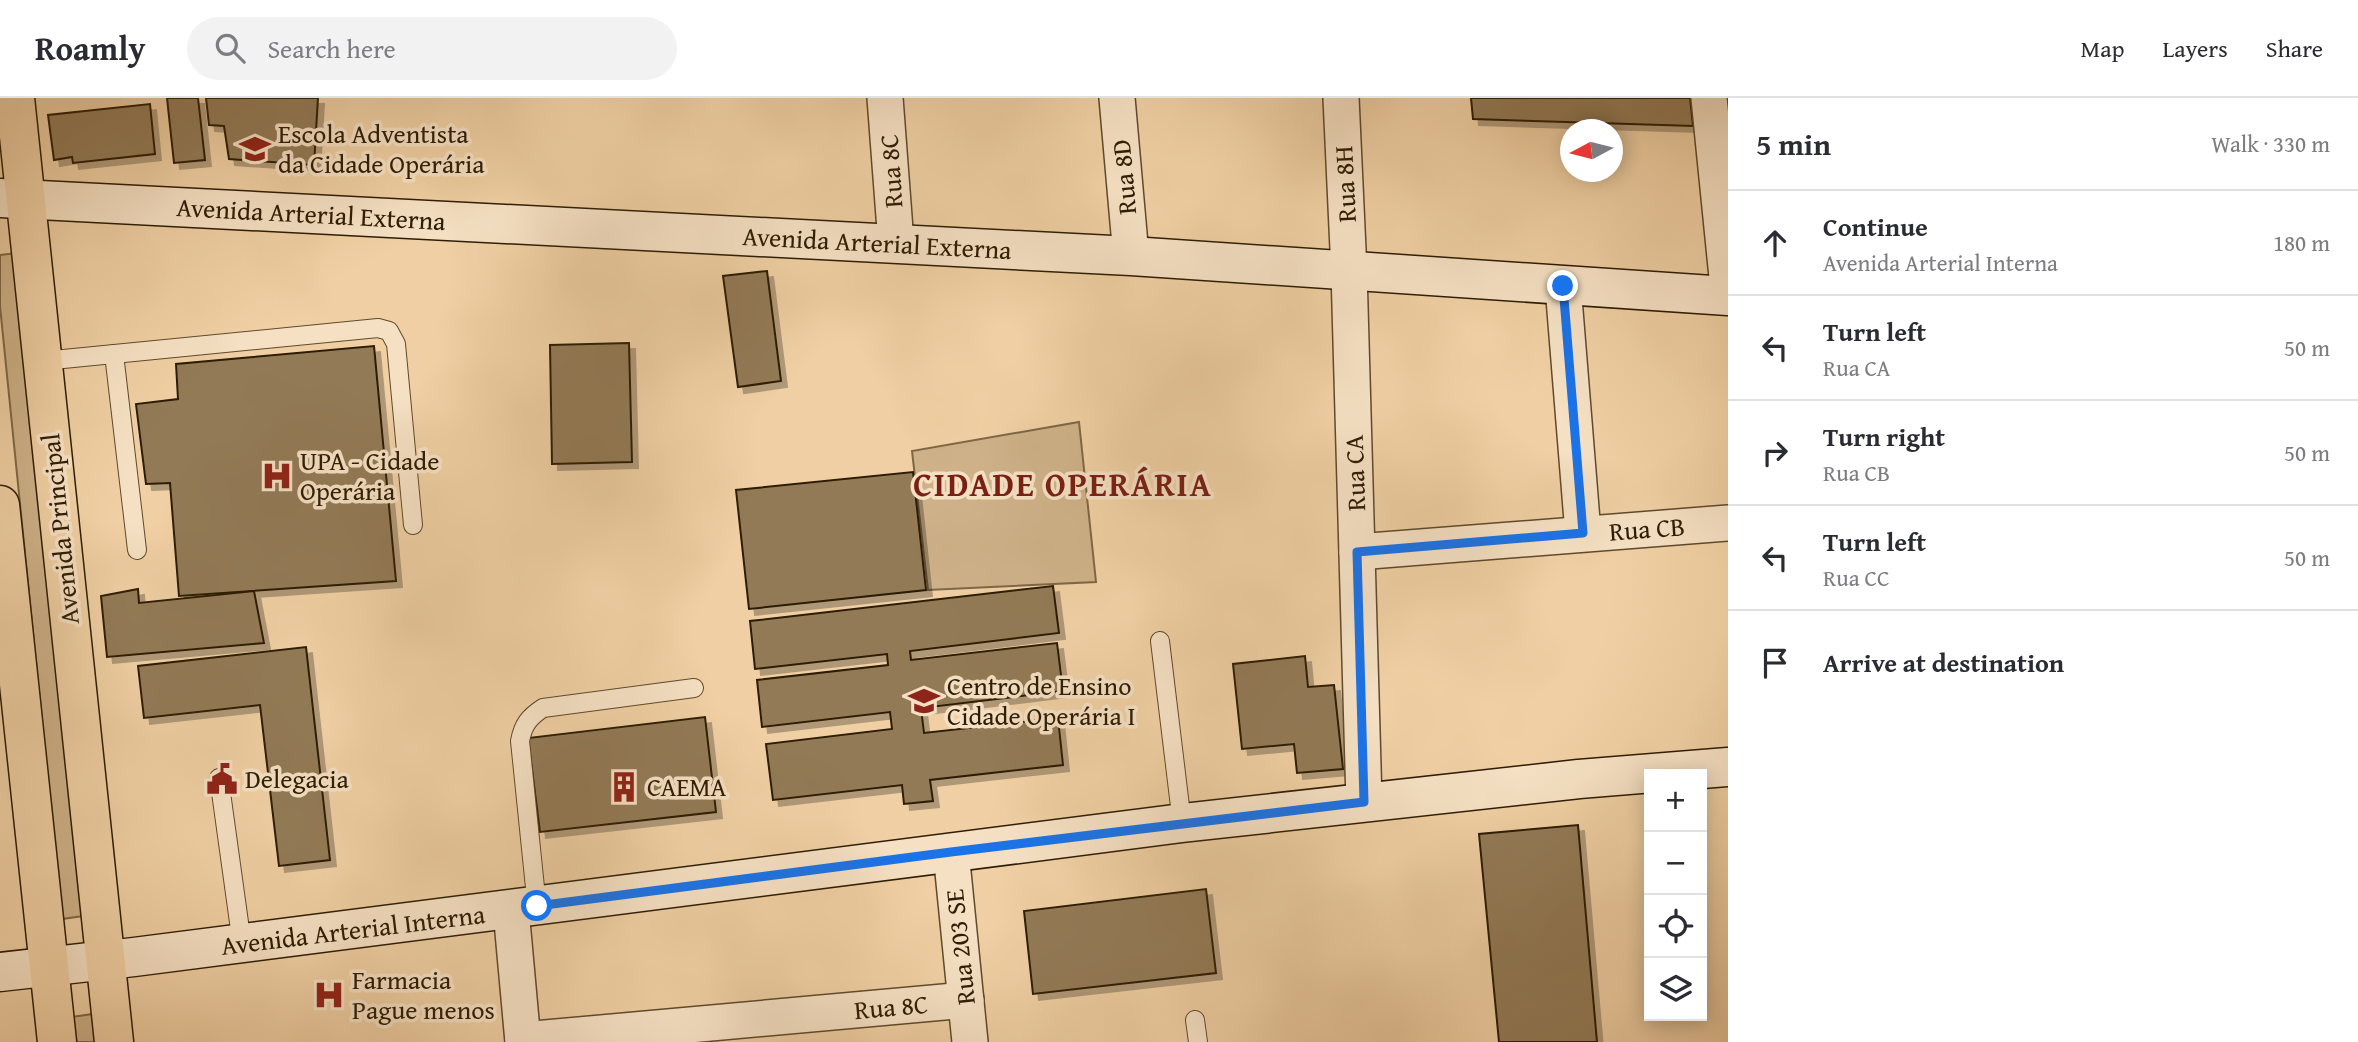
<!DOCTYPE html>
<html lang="en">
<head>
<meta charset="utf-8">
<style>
  body { margin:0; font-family:"Gentium Book Plus",serif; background:#f2f2f3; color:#2b2b33 }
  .controls { position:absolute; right:21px; bottom:21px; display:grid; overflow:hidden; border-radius:0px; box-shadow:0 4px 18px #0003 }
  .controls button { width:63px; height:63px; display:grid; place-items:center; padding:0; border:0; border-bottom:2px solid #e1e1e2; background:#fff; color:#2b2b33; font:35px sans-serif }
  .compass { position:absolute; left:1560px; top:21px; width:63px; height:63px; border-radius:50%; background:#fff; box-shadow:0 4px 18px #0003; rotate:263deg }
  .stop { position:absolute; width:21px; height:21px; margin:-16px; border:5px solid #1a73e8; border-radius:50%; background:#fff }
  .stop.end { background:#1a73e8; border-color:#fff; box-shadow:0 2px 7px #0008 }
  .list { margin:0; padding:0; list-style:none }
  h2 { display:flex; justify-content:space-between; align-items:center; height:91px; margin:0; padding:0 28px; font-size:30px }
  h2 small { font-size:23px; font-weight:400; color:#7c7c81 }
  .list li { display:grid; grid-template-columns:46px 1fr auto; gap:21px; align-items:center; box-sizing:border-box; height:105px; padding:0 28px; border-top:2px solid #e1e1e2 }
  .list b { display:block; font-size:26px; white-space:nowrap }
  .list p { margin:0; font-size:23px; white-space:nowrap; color:#7c7c81 }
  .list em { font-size:23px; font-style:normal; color:#7c7c81 }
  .icon { flex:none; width:38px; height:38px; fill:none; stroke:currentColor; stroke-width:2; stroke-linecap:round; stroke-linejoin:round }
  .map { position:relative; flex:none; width:1728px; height:944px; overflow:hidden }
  header { display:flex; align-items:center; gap:42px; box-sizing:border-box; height:98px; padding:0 35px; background:#fff; border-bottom:2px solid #e1e1e2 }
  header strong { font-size:33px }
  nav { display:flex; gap:38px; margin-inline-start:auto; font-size:24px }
  .search { width:490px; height:63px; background:#f2f2f3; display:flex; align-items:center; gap:18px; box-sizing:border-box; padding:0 24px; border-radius:38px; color:#7c7c81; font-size:26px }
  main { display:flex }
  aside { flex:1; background:#fff }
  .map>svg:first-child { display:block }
</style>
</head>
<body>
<header>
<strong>Roamly</strong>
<div class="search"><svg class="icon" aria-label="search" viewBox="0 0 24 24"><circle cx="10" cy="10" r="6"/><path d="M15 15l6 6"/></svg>Search here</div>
<nav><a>Map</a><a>Layers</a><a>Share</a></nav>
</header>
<main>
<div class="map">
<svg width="1728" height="944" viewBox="0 0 1728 944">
  <defs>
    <filter id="shadow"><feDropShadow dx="6" dy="6" stdDeviation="0" flood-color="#0004"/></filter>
  </defs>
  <rect width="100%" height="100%" fill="#efcfa3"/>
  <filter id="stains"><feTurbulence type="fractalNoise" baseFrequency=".00286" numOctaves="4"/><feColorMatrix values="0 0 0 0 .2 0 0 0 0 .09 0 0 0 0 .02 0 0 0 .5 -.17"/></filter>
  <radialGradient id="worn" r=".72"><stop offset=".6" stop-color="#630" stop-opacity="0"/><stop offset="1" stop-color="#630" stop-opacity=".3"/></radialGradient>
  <g fill="#ceb188" stroke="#7e6746" stroke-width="2">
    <path d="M16 155 84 818 62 821 0 208V157Z"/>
    <path d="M1079 324 1096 484 928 492 912 353Z"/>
    <path d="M93 916 96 944H74L71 919Z"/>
  </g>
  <g fill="#927a57" stroke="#2d1d04" stroke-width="2" filter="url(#shadow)">
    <path d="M167 0H198L205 62 174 65Z"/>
    <path d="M206 0H318L314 67 229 61 224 28 209 27Z"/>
    <path d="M1471 0H1690L1693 28 1473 21Z"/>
    <path d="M150 6 155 56 73 65 72 59 54 62 48 17Z"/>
    <path d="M767 173 781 283 738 289 723 178Z"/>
    <path d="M629 245 632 364 552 366 550 247Z"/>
    <path d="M374 248 396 483 179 498 170 385 146 386 136 306 178 301 176 266Z"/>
    <path d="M913 374 926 492 749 511 736 392Z"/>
    <path d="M1053 488 1059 535 910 553 911 562 1057 545 1063 593 921 610 924 635 1058 620 1063 667 930 682 933 703 904 706 902 687 773 702 766 646 892 631 890 614 762 629 757 582 888 567 887 556 755 571 750 523Z"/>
    <path d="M138 491 139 505 254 493 264 545 107 559 101 498Z"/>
    <path d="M306 549 330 762 279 768 260 607 144 620 138 568Z"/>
    <path d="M1305 558 1308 589 1334 587 1343 671 1297 675 1294 646 1242 651 1233 566Z"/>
    <path d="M705 619 716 714 540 734 528 640Z"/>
    <path d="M1578 727 1597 944H1499L1479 736Z"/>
    <path d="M1206 791 1216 875 1033 896 1024 813Z"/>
  </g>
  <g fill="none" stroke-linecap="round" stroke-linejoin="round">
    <defs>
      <g id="service">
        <path d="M114 256 137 452"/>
        <path d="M43 263 378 230 389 233 396 246 413 427"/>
        <path d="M1160 543 1182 725"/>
        <path d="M219 680 242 846"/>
        <path d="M537 809 520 643C523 627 529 619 543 610L694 590"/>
        <path d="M1195 922 1198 944"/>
      </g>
      <g id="minor">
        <path d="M885 0 896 145"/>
        <path d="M1117 0 1131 158"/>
        <path d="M1341 0 1349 173 1364 704"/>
        <path d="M1709 0 1728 189"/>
        <path d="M1563 188 1583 435"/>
        <path d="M1357 454 1728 425"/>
        <path d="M951 754 970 944"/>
        <path d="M511 812 523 944"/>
        <path d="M523 942 966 902"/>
      </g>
      <g id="secondary">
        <path d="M0 100 1131 158 1728 198"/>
        <path d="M0 874 134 859 1182 725 1579 681 1728 669"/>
      </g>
      <g id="primary">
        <path d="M15 0 114 944"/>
        <path d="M0 407 57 944"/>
      </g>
    </defs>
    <use href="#service" stroke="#5e4a2c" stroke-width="20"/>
    <use href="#minor" stroke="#5e4a2c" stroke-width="38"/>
    <use href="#secondary" stroke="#2d1d04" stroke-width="41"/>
    <use href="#primary" stroke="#2d1d04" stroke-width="41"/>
    <use href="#service" stroke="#f5e0c3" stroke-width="18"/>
    <use href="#minor" stroke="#f5e0c3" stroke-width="35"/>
    <use href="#secondary" stroke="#f5e0c3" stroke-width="38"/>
    <use href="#primary" stroke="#efcfa3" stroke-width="38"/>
  </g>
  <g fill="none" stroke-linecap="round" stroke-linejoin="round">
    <path stroke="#1a73e8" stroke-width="9" d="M537 808 951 754 1364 704 1357 454 1583 435 1563 188"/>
  </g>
  <defs>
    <symbol id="school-bare" viewBox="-9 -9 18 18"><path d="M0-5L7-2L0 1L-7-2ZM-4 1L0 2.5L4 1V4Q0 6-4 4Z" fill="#8f2418" stroke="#f5e0c3" stroke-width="2.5" paint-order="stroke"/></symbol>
    <symbol id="hospital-bare" viewBox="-9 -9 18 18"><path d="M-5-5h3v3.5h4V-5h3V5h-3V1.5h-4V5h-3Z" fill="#8f2418" stroke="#f5e0c3" stroke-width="2.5" paint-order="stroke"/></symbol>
    <symbol id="civic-bare" viewBox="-9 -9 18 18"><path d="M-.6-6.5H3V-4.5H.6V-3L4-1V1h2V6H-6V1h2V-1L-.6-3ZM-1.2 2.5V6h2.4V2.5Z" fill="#8f2418" stroke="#f5e0c3" stroke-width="2.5" paint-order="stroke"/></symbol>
    <symbol id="building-bare" viewBox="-9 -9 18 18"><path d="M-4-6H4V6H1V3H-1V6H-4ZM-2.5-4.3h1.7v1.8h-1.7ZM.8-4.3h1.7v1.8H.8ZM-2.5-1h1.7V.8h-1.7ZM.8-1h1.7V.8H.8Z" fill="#8f2418" stroke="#f5e0c3" stroke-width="2.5" paint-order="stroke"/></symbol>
  </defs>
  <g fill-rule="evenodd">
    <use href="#school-bare" x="233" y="29" width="44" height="44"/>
    <use href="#hospital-bare" x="255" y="356" width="44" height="44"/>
    <use href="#school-bare" x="902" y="581" width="44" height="44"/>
    <use href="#civic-bare" x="200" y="659" width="44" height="44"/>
    <use href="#building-bare" x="602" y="667" width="44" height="44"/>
    <use href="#hospital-bare" x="307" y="875" width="44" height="44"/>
  </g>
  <g text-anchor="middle" stroke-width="7" stroke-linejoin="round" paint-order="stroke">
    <g font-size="26" fill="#2d1d04" stroke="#f5e0c3" text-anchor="start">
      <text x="278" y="45">Escola Adventista<tspan x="278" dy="30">da Cidade Operária</tspan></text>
      <text x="300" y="372">UPA - Cidade<tspan x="300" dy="30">Operária</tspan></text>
      <text x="947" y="597">Centro de Ensino<tspan x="947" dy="30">Cidade Operária I</tspan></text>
      <text x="245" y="690">Delegacia</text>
      <text x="647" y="698">CAEMA</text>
      <text x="352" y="891">Farmacia<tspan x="352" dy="30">Pague menos</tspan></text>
    </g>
    <g font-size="26" fill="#2d1d04" stroke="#f5e0c3">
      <text transform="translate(891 73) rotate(-94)" y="9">Rua 8C</text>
      <text transform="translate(1124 79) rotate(-95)" y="9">Rua 8D</text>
      <text transform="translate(1345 86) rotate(-93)" y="9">Rua 8H</text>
      <text transform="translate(311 116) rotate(3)" y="9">Avenida Arterial Externa</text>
      <text transform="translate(877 145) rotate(3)" y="9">Avenida Arterial Externa</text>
      <text transform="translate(1355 375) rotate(-92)" y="9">Rua CA</text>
      <text transform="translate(60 431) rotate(-96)" y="9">Avenida Principal</text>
      <text transform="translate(1647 431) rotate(-4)" y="9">Rua CB</text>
      <text transform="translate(353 832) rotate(-7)" y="9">Avenida Arterial Interna</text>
      <text transform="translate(960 849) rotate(-96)" y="9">Rua 203 SE</text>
      <text transform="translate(891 909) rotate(-5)" y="9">Rua 8C</text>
    </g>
    <g font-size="33" font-weight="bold" letter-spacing="2" fill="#7a1f14" stroke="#f5e0c3">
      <text x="1063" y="398">CIDADE OPERÁRIA</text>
    </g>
  </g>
  <rect width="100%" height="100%" filter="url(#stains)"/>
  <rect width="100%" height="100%" fill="url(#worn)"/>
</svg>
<div class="controls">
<button>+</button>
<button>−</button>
<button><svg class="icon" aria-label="locate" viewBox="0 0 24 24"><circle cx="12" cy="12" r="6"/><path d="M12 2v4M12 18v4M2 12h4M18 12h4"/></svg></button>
<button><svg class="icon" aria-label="layers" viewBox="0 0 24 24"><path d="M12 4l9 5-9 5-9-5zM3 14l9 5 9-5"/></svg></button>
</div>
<svg class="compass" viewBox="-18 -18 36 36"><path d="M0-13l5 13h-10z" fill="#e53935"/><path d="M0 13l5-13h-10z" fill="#7c7c81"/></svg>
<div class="stop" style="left:537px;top:808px"></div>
<div class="stop end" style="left:1563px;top:188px"></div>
</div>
<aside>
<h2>5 min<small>Walk · 330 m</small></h2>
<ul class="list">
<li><svg class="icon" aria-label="ahead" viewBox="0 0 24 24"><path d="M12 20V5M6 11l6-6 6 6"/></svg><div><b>Continue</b><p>Avenida Arterial Interna</p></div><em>180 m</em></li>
<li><svg class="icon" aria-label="left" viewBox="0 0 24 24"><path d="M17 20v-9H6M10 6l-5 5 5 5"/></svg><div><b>Turn left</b><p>Rua CA</p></div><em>50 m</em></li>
<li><svg class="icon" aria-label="right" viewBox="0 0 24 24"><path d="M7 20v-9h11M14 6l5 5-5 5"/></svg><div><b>Turn right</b><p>Rua CB</p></div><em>50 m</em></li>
<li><svg class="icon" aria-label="left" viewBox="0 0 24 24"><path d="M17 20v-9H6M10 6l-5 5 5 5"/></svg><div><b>Turn left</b><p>Rua CC</p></div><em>50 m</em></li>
<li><svg class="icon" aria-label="arrive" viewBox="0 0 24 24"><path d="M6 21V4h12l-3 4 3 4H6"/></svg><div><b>Arrive at destination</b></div></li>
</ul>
</aside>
</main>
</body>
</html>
